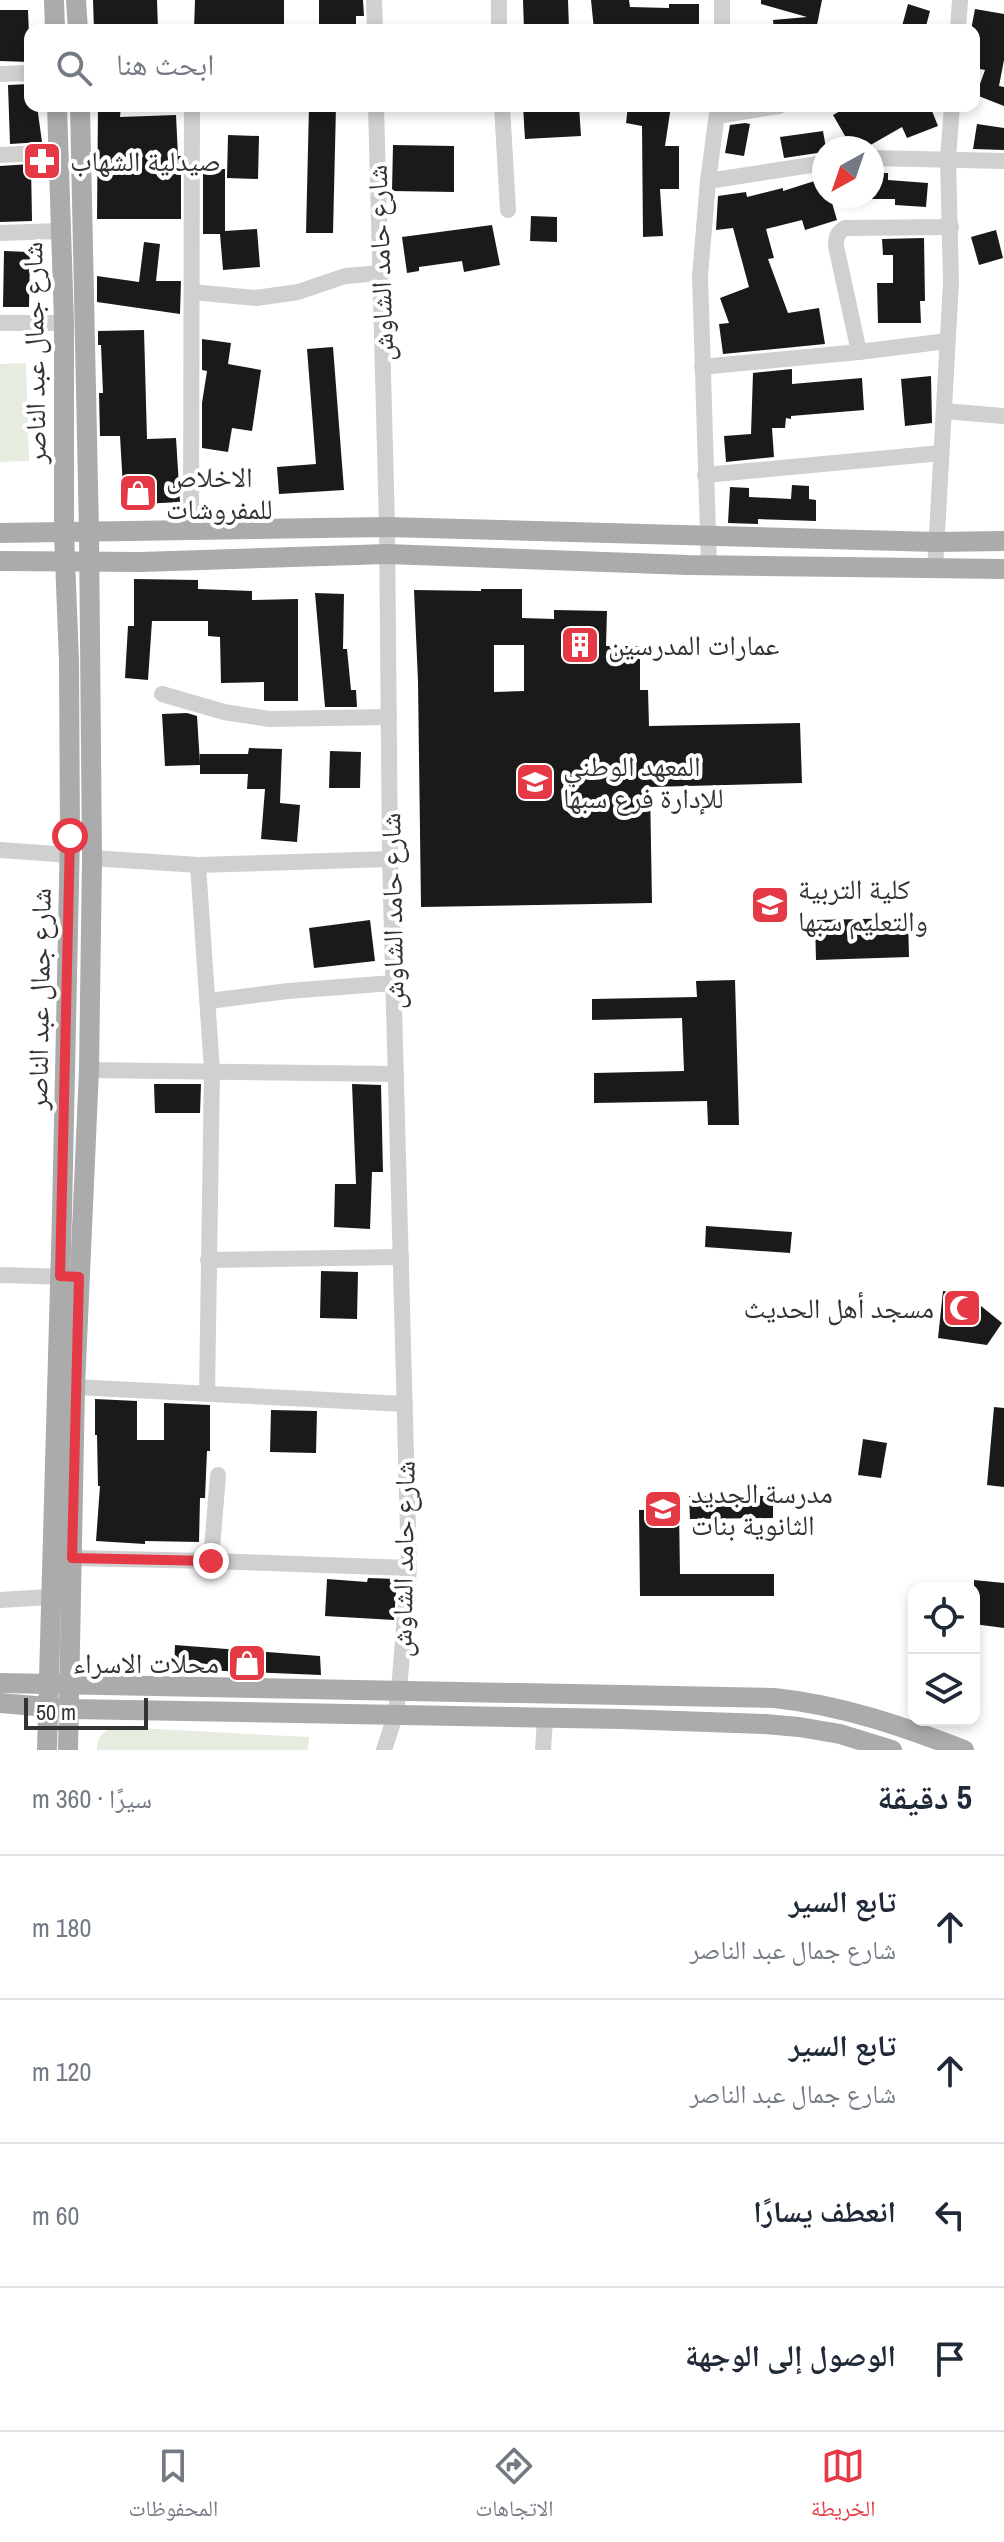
<!DOCTYPE html>
<html lang="ar">
<head>
<meta charset="utf-8">
<style>
  body { margin:0; font-family:"Archivo Narrow","Noto Naskh Arabic",sans-serif; background:#f6f6f7; color:#1f2937; direction:rtl }
  .controls { position:absolute; right:24px; bottom:24px; display:grid; overflow:hidden; border-radius:16px; box-shadow:0 4px 12px #0003 }
  .controls button { width:72px; height:72px; display:grid; place-items:center; padding:0; border:0; border-bottom:2px solid #e0e1e3; background:#fff; color:#1f2937; font:40px sans-serif }
  .compass { position:absolute; left:812px; top:136px; width:72px; height:72px; border-radius:50%; background:#fff; box-shadow:0 4px 12px #0003; rotate:220deg }
  .scale { position:absolute; left:24px; bottom:20px; width:124px; box-sizing:border-box; padding-left:8px; border:4px solid #333; border-top:0; font-size:22px; line-height:28px; white-space:nowrap; color:#333; -webkit-text-stroke:6px #fff; paint-order:stroke }
  .stop { position:absolute; width:24px; height:24px; margin:-18px; border:6px solid #e63946; border-radius:50%; background:#fff }
  .stop.end { background:#e63946; border-color:#fff; box-shadow:0 2px 8px #0008 }
  .list { margin:0; padding:0; list-style:none }
  h2 { display:flex; justify-content:space-between; align-items:center; height:104px; margin:0; padding:0 32px; font-size:34px }
  h2 small { font-size:26px; font-weight:400; color:#747a83 }
  .list li { display:grid; grid-template-columns:52px 1fr auto; gap:24px; align-items:center; box-sizing:border-box; height:144px; padding:0 32px; border-top:2px solid #e0e1e3 }
  .list b { display:block; font-size:30px; white-space:nowrap }
  .list p { margin:0; font-size:26px; white-space:nowrap; color:#747a83 }
  .list em { font-size:26px; font-style:normal; color:#747a83 }
  .icon { flex:none; width:44px; height:44px; fill:none; stroke:currentColor; stroke-width:2; stroke-linecap:round; stroke-linejoin:round }
  .map { position:relative; flex:none; width:1004px; height:1750px; overflow:hidden; direction:ltr }
  .search { position:absolute; background:#fff; box-shadow:0 4px 12px #0003; left:24px; right:24px; top:24px; height:88px; display:flex; align-items:center; gap:20px; box-sizing:border-box; padding:0 28px; border-radius:16px; color:#747a83; font-size:30px }
  .sheet { height:680px; background:#fff }
  nav { display:flex; justify-content:space-around; align-items:center; box-sizing:border-box; height:112px; border-top:2px solid #e0e1e3; background:#fff; font-size:22px; color:#747a83 }
  nav a { display:grid; justify-items:center; gap:4px }
  nav .on { color:#e63946 }
  .map>svg:first-child { display:block }
</style>
</head>
<body>
<div class="map">
<svg width="1004" height="1750" viewBox="0 0 1004 1750">
  <rect width="100%" height="100%" fill="#fff"/>
  <g fill="#e6ecdf">
    <path d="M26 363 29 461 0 462V364Z"/>
    <path d="M116 1727 309 1737 308 1750H97C97 1736 103 1731 116 1727Z"/>
  </g>
  <g fill="#1a1a1a" fill-rule="evenodd">
    <path d="M93 0H157L158 30H94Z"/>
    <path d="M195 0H284V30H194Z"/>
    <path d="M319 0H363L364 16H356V30H319Z"/>
    <path d="M523 0H568L569 30H524Z"/>
    <path d="M591 0H629L630 7 669 8V4H699V30H594Z"/>
    <path d="M761 0H822L816 30H774L773 20 807 17 761 4Z"/>
    <path d="M908 4 930 11 925 30H901Z"/>
    <path d="M975 9 1004 14V60L999 86 1004 87V106L976 95 985 70 974 68V30H971Z"/>
    <path d="M0 10H28L30 62 0 61Z"/>
    <path d="M30 84V106H37L42 142 10 144 8 85Z"/>
    <path d="M98 106H121L120 117 176 115 178 156H181V219H97Z"/>
    <path d="M309 106H336L333 233H306Z"/>
    <path d="M523 106H579L581 136 525 139Z"/>
    <path d="M628 106H671L665 146H679V189H660L663 236 643 237 642 126 626 123Z"/>
    <path d="M849 106H930L938 126 907 138 902 127 867 147 852 148 833 115Z"/>
    <path d="M745 123 750 124 744 156 725 153 730 125Z"/>
    <path d="M977 124 1004 128V150L973 149Z"/>
    <path d="M823 131 826 148 824 152 784 158 780 137Z"/>
    <path d="M228 135 259 136 258 179 227 178Z"/>
    <path d="M393 145 454 146V192L392 191Z"/>
    <path d="M31 164 32 221 0 222V166Z"/>
    <path d="M203 169H225V231L257 229 260 267 223 270 220 234H203Z"/>
    <path d="M872 173H888V180L928 183 926 207 895 205V199H872Z"/>
    <path d="M824 178V196H830L837 220 805 230 802 220 766 229 774 258 768 259 788 313 819 308 825 344 723 354 719 324 729 323 720 298 749 287 733 228 716 230 718 196 746 192 747 197 783 188V191Z"/>
    <path d="M531 216 557 217V242L530 241Z"/>
    <path d="M492 225 500 265 464 272 462 261 419 267V271L407 273 402 237Z"/>
    <path d="M996 230 1003 258 979 265 971 237Z"/>
    <path d="M924 238 925 301H920L921 323H878L877 283H893V255H883L882 239Z"/>
    <path d="M144 242 160 244 156 281H181L180 314 97 302V276L139 282Z"/>
    <path d="M4 251 30 252 29 307H3Z"/>
    <path d="M144 330 147 439 176 438 180 502 124 505 120 436H100L99 393H103L101 345H98V331Z"/>
    <path d="M202 339 231 343 228 364 261 370 252 431 232 428 228 452 202 448V403L207 371 202 370Z"/>
    <path d="M333 347 344 490 279 494 277 467 316 464 307 349Z"/>
    <path d="M792 369V384L862 378 864 410 791 416V419L786 418 785 428H772L774 457 726 462 724 436 751 434 753 373Z"/>
    <path d="M931 376 932 423 905 426 901 379Z"/>
    <path d="M792 485 809 486V499L816 500V521L758 519V524L728 523 730 487 749 488V497L791 499Z"/>
    <path d="M134 579 198 580V589L252 591V600L298 599V701H264V682L221 683 220 637 208 636V621H152L148 680 125 678 128 626H134Z"/>
    <path d="M481 589H522V618L554 619V610L607 611 606 646H640V690H648L649 726 800 723 802 783 650 787 652 903 421 907 418 681 414 590 481 591ZM494 645H524V691L494 692Z"/>
    <path d="M315 593 344 594 343 649H347L351 690H356L357 707H325Z"/>
    <path d="M187 713 197 716 200 764 199 754H248L249 748 282 749 280 803 300 805 297 842 261 839 265 789H247L248 774H200V765L165 766 162 714Z"/>
    <path d="M330 751 361 752 360 788H329Z"/>
    <path d="M908 918 909 957 816 960 815 920Z"/>
    <path d="M370 920 375 961 314 968 309 928Z"/>
    <path d="M735 980 739 1125H708L707 1101 594 1103V1073L684 1071 682 1018 592 1020V999L697 997 696 981Z"/>
    <path d="M154 1084H201L200 1113H155Z"/>
    <path d="M352 1084 381 1085 383 1172H372L370 1229 334 1227 335 1184H356Z"/>
    <path d="M706 1226 792 1232 790 1253 705 1247Z"/>
    <path d="M321 1271 358 1272 357 1319 320 1318Z"/>
    <path d="M943 1291 965 1293 1002 1323 987 1345 938 1338Z"/>
    <path d="M95 1399 137 1401V1440H164V1403L210 1405V1451H207L205 1498H200L199 1542 145 1541V1544L96 1541 100 1486H98L97 1435H95Z"/>
    <path d="M994 1407 1004 1408V1487L987 1485Z"/>
    <path d="M271 1410 317 1411 316 1453 270 1452Z"/>
    <path d="M863 1439 887 1443 881 1478 858 1475Z"/>
    <path d="M689 1496H773V1518L690 1519Z"/>
    <path d="M679 1509 680 1574H774V1596H640L639 1510Z"/>
    <path d="M368 1578 397 1579 394 1620 325 1616 327 1579 367 1582Z"/>
    <path d="M974 1580 1004 1583V1628L974 1624Z"/>
    <path d="M175 1645 320 1656 321 1675 174 1669Z"/>
  </g>
  <g fill="none" stroke-linecap="round" stroke-linejoin="round">
    <g stroke="#d0d0d0" stroke-width="16">
      <path d="M374 0 375 30"/>
      <path d="M499 0V30"/>
      <path d="M722 0V30"/>
      <path d="M958 30 960 0"/>
      <path d="M0 74 30 73"/>
      <path d="M376 106 387 527 390 859 409 1568 399 1690 395 1716 384 1750"/>
      <path d="M502 106 508 210"/>
      <path d="M717 116 779 106"/>
      <path d="M0 155 59 152"/>
      <path d="M872 158 1004 161"/>
      <path d="M708 181 824 163"/>
      <path d="M0 233 61 231"/>
      <path d="M192 292 256 298 298 292 345 276 381 273"/>
      <path d="M0 323H64"/>
      <path d="M859 352 836 246C836 237 837 233 845 228L951 227"/>
      <path d="M702 367 859 352 947 341"/>
      <path d="M944 411 1004 416"/>
      <path d="M705 475 941 453"/>
      <path d="M191 529 192 106"/>
      <path d="M709 565 700 276 708 181 718 106"/>
      <path d="M935 569 951 282 948 159 952 106"/>
      <path d="M162 694 224 712 269 719 389 717"/>
      <path d="M0 850 70 855"/>
      <path d="M92 858 198 865 390 859"/>
      <path d="M198 865 212 1070 207 1394"/>
      <path d="M209 1001 288 991 393 983"/>
      <path d="M89 1070 396 1074"/>
      <path d="M208 1260 401 1257"/>
      <path d="M0 1275 69 1277"/>
      <path d="M75 1387 405 1404"/>
      <path d="M218 1475 211 1561 409 1568"/>
      <path d="M72 1558 211 1561"/>
      <path d="M0 1600 49 1597"/>
      <path d="M543 1750 545 1719"/>
    </g>
    <g stroke="#ababab" stroke-width="20">
      <path d="M54 0 55 30"/>
      <path d="M76 0 78 30"/>
      <path d="M0 533 387 527 936 542 1004 541"/>
      <path d="M0 561 140 562 387 554 688 565 1004 569"/>
      <path d="M0 1683 774 1698C841 1705 902 1726 964 1750"/>
      <path d="M0 1703 70 1709 622 1719 765 1724 799 1727 840 1734 892 1750"/>
      <path d="M47 1750 62 1214 70 836 69 662 64 532V323L57 106"/>
      <path d="M68 1750 75 1387 89 1070 92 858 89 532 80 106"/>
    </g>
  </g>
  <g fill="none" stroke-linecap="round" stroke-linejoin="round">
    <path stroke="#e63946" stroke-width="10" d="M70 836 60 1276 79 1277 72 1558 211 1561"/>
  </g>
  <defs>
    <symbol id="pharmacy-square" viewBox="-11 -11 22 22"><rect x="-9" y="-9" width="18" height="18" rx="4" fill="#e63946" stroke="#fff"/><path d="M-2-6h4v4h4v4h-4v4h-4v-4h-4v-4h4Z" fill="#fff"/></symbol>
    <symbol id="shop-square" viewBox="-11 -11 22 22"><rect x="-9" y="-9" width="18" height="18" rx="4" fill="#e63946" stroke="#fff"/><path d="M-5-2.5h2.3a2.7 3.5 0 0 1 5.4 0H5L5.5 6h-11ZM-1.5-2.5h3a1.5 2.3 0 0 0-3 0Z" fill="#fff"/></symbol>
    <symbol id="building-square" viewBox="-11 -11 22 22"><rect x="-9" y="-9" width="18" height="18" rx="4" fill="#e63946" stroke="#fff"/><path d="M-4-6H4V6H1V3H-1V6H-4ZM-2.5-4.3h1.7v1.8h-1.7ZM.8-4.3h1.7v1.8H.8ZM-2.5-1h1.7V.8h-1.7ZM.8-1h1.7V.8H.8Z" fill="#fff"/></symbol>
    <symbol id="university-square" viewBox="-11 -11 22 22"><rect x="-9" y="-9" width="18" height="18" rx="4" fill="#e63946" stroke="#fff"/><path d="M0-5L7-2L0 1L-7-2ZM-4 1L0 2.5L4 1V4Q0 6-4 4Z" fill="#fff"/></symbol>
    <symbol id="mosque-square" viewBox="-11 -11 22 22"><rect x="-9" y="-9" width="18" height="18" rx="4" fill="#e63946" stroke="#fff"/><path d="M3.5-4.9A6 6 0 1 0 3.5 4.9A5 5 0 1 1 3.5-4.9Z" fill="#fff"/></symbol>
    <symbol id="school-square" viewBox="-11 -11 22 22"><rect x="-9" y="-9" width="18" height="18" rx="4" fill="#e63946" stroke="#fff"/><path d="M0-5L7-2L0 1L-7-2ZM-4 1L0 2.5L4 1V4Q0 6-4 4Z" fill="#fff"/></symbol>
  </defs>
  <g fill-rule="evenodd">
    <use href="#pharmacy-square" x="20" y="139" width="44" height="44"/>
    <use href="#shop-square" x="116" y="471" width="44" height="44"/>
    <use href="#building-square" x="558" y="623" width="44" height="44"/>
    <use href="#university-square" x="513" y="760" width="44" height="44"/>
    <use href="#university-square" x="748" y="883" width="44" height="44"/>
    <use href="#mosque-square" x="940" y="1286" width="44" height="44"/>
    <use href="#school-square" x="641" y="1487" width="44" height="44"/>
    <use href="#shop-square" x="225" y="1641" width="44" height="44"/>
  </g>
  <g text-anchor="middle" stroke-width="8" stroke-linejoin="round" paint-order="stroke">
    <g font-size="28" fill="#333" stroke="#fff" text-anchor="start">
      <text x="70" y="171">صيدلية الشهاب</text>
      <text x="166" y="487">الاخلاص<tspan x="166" dy="32">للمفروشات</tspan></text>
      <text x="608" y="655">عمارات المدرسين</text>
      <text x="563" y="776">المعهد الوطني<tspan x="563" dy="32">للإدارة فرع سبها</tspan></text>
      <text x="798" y="899">كلية التربية<tspan x="798" dy="32">والتعليم سبها</tspan></text>
      <text x="934" y="1318" text-anchor="end">مسجد أهل الحديث</text>
      <text x="691" y="1503">مدرسة الجديد<tspan x="691" dy="32">الثانوية بنات</tspan></text>
      <text x="219" y="1673" text-anchor="end">محلات الاسراء</text>
    </g>
    <g font-size="28" fill="#333" stroke="#fff">
      <text transform="translate(380 263) rotate(-92)" y="10">شارع حامد الشاوش</text>
      <text transform="translate(34 353) rotate(-91)" y="10">شارع جمال عبد الناصر</text>
      <text transform="translate(392 911) rotate(-91)" y="10">شارع حامد الشاوش</text>
      <text transform="translate(39 999) rotate(-89)" y="10">شارع جمال عبد الناصر</text>
      <text transform="translate(403 1559) rotate(-89)" y="10">شارع حامد الشاوش</text>
    </g>
  </g>
</svg>
<div class="controls">
<button><svg class="icon" aria-label="locate" viewBox="0 0 24 24"><circle cx="12" cy="12" r="6"/><path d="M12 2v4M12 18v4M2 12h4M18 12h4"/></svg></button>
<button><svg class="icon" aria-label="layers" viewBox="0 0 24 24"><path d="M12 4l9 5-9 5-9-5zM3 14l9 5 9-5"/></svg></button>
</div>
<svg class="compass" viewBox="-18 -18 36 36"><path d="M0-13l5 13h-10z" fill="#e53935"/><path d="M0 13l5-13h-10z" fill="#747a83"/></svg>
<div class="scale">50 m</div>
<div class="stop" style="left:70px;top:836px"></div>
<div class="stop end" style="left:211px;top:1561px"></div>
<div class="search"><svg class="icon" aria-label="search" viewBox="0 0 24 24"><circle cx="10" cy="10" r="6"/><path d="M15 15l6 6"/></svg>ابحث هنا</div>
</div>
<section class="sheet">
<h2>5 دقيقة<small>سيرًا · 360 m</small></h2>
<ul class="list">
<li><svg class="icon" aria-label="ahead" viewBox="0 0 24 24"><path d="M12 20V5M6 11l6-6 6 6"/></svg><div><b>تابع السير</b><p>شارع جمال عبد الناصر</p></div><em>180 m</em></li>
<li><svg class="icon" aria-label="ahead" viewBox="0 0 24 24"><path d="M12 20V5M6 11l6-6 6 6"/></svg><div><b>تابع السير</b><p>شارع جمال عبد الناصر</p></div><em>120 m</em></li>
<li><svg class="icon" aria-label="left" viewBox="0 0 24 24"><path d="M17 20v-9H6M10 6l-5 5 5 5"/></svg><div><b>انعطف يسارًا</b></div><em>60 m</em></li>
<li><svg class="icon" aria-label="arrive" viewBox="0 0 24 24"><path d="M6 21V4h12l-3 4 3 4H6"/></svg><div><b>الوصول إلى الوجهة</b></div></li>
</ul>
</section>
<nav>
<a class="on"><svg class="icon" aria-label="map" viewBox="0 0 24 24"><path d="M3 6l6-2 6 2 6-2v14l-6 2-6-2-6 2zM9 4v14M15 6v14"/></svg>الخريطة</a>
<a><svg class="icon" aria-label="directions" viewBox="0 0 24 24"><path d="M12 3l9 9-9 9-9-9zM9 14v-3h6M13 9l2 2-2 2"/></svg>الاتجاهات</a>
<a><svg class="icon" aria-label="saved" viewBox="0 0 24 24"><path d="M7 4h10v16l-5-4-5 4z"/></svg>المحفوظات</a>
</nav>
</body>
</html>
